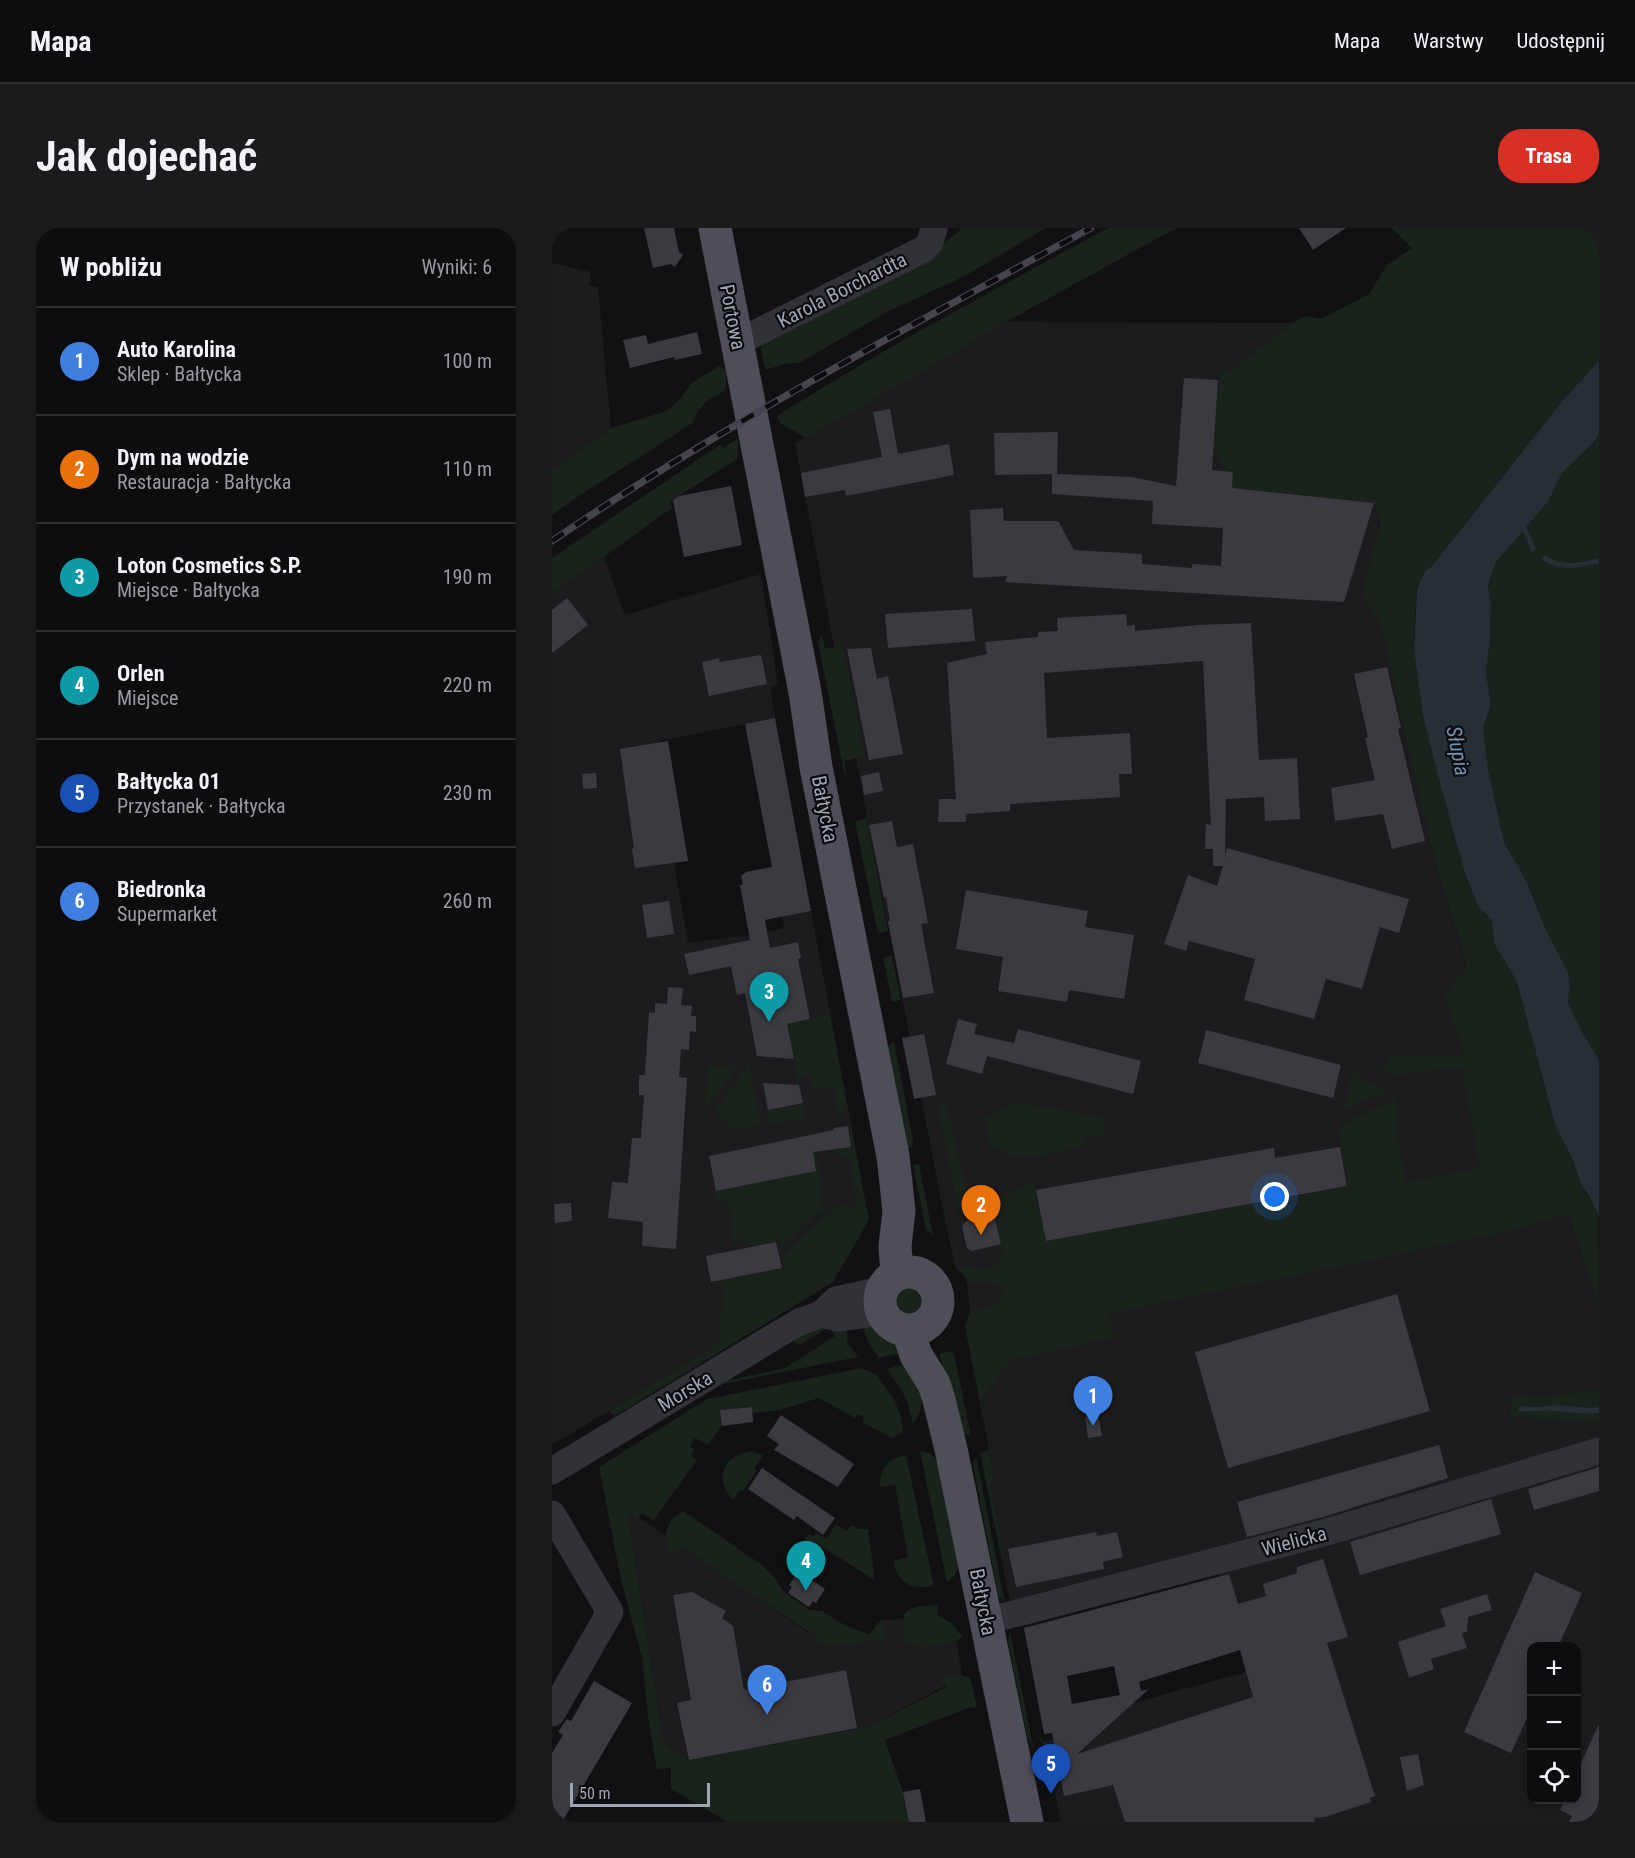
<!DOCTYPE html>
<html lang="pl">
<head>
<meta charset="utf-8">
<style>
  body { margin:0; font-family:"Roboto Condensed",sans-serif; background:#1b1a1c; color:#f1f3f6 }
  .controls { position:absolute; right:18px; bottom:18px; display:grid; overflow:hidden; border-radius:12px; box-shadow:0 3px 9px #0003 }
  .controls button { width:54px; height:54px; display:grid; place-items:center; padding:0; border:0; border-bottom:2px solid #2d2c2e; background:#0d0c0e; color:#f1f3f6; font:30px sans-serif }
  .scale { position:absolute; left:18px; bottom:15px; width:140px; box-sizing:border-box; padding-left:6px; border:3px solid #a0a5b4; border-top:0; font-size:16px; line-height:21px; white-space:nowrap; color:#a0a5b4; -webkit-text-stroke:4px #0c0b0d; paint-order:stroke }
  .you { position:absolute; left:723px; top:969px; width:21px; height:21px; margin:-15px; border:4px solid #fff; border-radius:50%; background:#1a73e8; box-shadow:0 0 0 9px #1a73e833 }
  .badge { display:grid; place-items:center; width:39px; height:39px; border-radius:50%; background:#d93025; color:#fff; font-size:20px; font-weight:700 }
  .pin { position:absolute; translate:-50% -50px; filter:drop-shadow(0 2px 3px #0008) }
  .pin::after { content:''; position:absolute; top:32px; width:21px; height:18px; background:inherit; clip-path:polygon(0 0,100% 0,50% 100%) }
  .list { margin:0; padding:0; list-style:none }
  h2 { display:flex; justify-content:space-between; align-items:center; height:78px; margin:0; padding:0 24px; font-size:26px }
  h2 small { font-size:20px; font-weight:400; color:#9a9b9e }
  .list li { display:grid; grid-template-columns:39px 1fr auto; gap:18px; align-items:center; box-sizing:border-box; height:108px; padding:0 24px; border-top:2px solid #2d2c2e }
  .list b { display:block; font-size:22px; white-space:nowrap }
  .list p { margin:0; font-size:20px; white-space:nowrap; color:#9a9b9e }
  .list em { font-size:20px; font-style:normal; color:#9a9b9e }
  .icon { flex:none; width:33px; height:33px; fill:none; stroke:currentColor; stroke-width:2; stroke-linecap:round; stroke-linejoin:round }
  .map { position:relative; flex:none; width:1047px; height:1594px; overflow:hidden; border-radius:24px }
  header { display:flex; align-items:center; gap:36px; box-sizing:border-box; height:84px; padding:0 30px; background:#0d0c0e; border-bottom:2px solid #2d2c2e }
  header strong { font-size:28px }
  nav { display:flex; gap:33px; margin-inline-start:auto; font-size:21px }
  .intro { display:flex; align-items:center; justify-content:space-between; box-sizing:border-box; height:144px; padding:0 36px }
  h1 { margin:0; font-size:42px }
  .button { padding:15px 27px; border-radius:24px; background:#d93025; color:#fff; font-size:21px; font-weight:700 }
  main { display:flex; gap:36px; padding:0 36px }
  aside { flex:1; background:#0d0c0e; border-radius:24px; box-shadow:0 3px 9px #0003 }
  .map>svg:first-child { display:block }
</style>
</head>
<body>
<header>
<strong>Mapa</strong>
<nav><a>Mapa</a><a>Warstwy</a><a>Udostępnij</a></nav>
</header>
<div class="intro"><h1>Jak dojechać</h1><a class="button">Trasa</a></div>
<main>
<aside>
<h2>W pobliżu<small>Wyniki: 6</small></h2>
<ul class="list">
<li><span class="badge" style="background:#3f7fe0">1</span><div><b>Auto Karolina</b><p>Sklep · Bałtycka</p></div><em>100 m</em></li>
<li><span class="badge" style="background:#e8710a">2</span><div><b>Dym na wodzie</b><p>Restauracja · Bałtycka</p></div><em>110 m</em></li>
<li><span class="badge" style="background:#0f9aa8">3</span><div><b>Loton Cosmetics S.P.</b><p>Miejsce · Bałtycka</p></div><em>190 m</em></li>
<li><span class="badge" style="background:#0f9aa8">4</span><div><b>Orlen</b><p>Miejsce</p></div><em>220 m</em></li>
<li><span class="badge" style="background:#1a4fb4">5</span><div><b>Bałtycka 01</b><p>Przystanek · Bałtycka</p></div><em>230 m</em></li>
<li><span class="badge" style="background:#3f7fe0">6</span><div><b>Biedronka</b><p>Supermarket</p></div><em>260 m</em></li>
</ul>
</aside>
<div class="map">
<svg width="1047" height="1594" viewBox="0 0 1047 1594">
  <rect width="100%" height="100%" fill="#111012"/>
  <g fill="#1c1c1f" fill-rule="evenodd">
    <path d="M0 35 39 44 37 58 46 59 59 200 0 242Z"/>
    <path d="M454 94 741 95 748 109 809 100 839 439 885 642 913 733 958 1003 1017 986 1047 1082V1161L987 1169 960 1166 957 1189 1047 1195V1594H509L496 1533 486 1506 492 1513 540 1502 537 1487 694 1444 665 1339 460 1381 448 1324 451 1323 438 1253 443 1252 413 1099 418 1083 415 1054 413 1048 404 1040 394 998 243 215 376 141ZM980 1418H1024V1572H980Z"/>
    <path d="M52 328 73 387 209 346 226 457 218 459 223 490 107 513 125 634 122 635 136 715 197 707 232 700 230 688 259 683 317 992 281 1054 91 1171 87 1165 0 1217V366Z"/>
    <path d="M76 1282 255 1404 317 1407 329 1392 350 1391 353 1410 358 1417 366 1418 405 1413 410 1449 315 1499 137 1532 118 1520 111 1512Z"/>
  </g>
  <g fill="#1a221c">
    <path d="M410 0H494L413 48 337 83 247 135C232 134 227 139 213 142L209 122V116L385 22Z"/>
    <path d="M556 0H624L454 94 376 141 254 210 228 195 225 188C332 120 444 61 556 0Z"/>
    <path d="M840 0H1047V133L1012 171 880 338 873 343 865 361 863 387 862 423 871 488 913 646 926 678 940 692 942 715 965 754 1004 900 1021 932 1030 959 1037 967 1046 986 1047 1082 1017 986 959 1003 557 1086 561 1110 458 1132 428 1174 413 1099 418 1083C436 1081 452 1081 449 1059L442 1054H415L413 1048 404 1040 438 1041C459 1034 446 1002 442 988L414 993 435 978 482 954 494 1013 796 959 787 898 844 870 847 896 844 897 854 954 928 940 912 849 909 839 843 847 842 850 823 836 836 837 838 828 913 829 892 768 915 738 885 642 847 480 832 407 826 391 812 372 814 350 828 296 822 275 680 260 681 244 674 243 662 223 666 152 741 95 753 88 769 91 817 66 834 38 860 20Z"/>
    <path d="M167 138 174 142V162C160 170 146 176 142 194L93 226 31 265 0 287V242L59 200 115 183 127 172 141 154Z"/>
    <path d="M1047 207V832L1028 800 1016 774 1018 757 1016 744 993 700 975 654 952 614 936 541 931 500 939 476 934 444 938 412 939 376 936 357 944 334 996 274 1010 245 1040 216Z"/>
    <path d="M187 210 185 231 121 272 118 274 120 280 0 366V330L169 216 170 220Z"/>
    <path d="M270 408 273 420 291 419 313 529 292 533 295 548 293 549 266 415 268 410Z"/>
    <path d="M315 590 336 703 326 706 303 594Z"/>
    <path d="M340 728 349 772 340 774 331 729Z"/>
    <path d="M227 758 242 794 278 787 296 882 286 884 283 860 261 862 259 848 246 851Z"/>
    <path d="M342 813 361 913 360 919 356 920 336 818Z"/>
    <path d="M196 837 197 838 209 898 180 901 162 884Z"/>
    <path d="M156 838H184L183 842 156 880 153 876Z"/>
    <path d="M801 843 835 865 825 870 823 868 793 881 794 883 786 887 793 876Z"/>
    <path d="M465 874 554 890 552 907 530 911 532 919 482 929 481 927 465 930V933L438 915 433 891Z"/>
    <path d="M251 876 254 890 220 896 212 884Z"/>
    <path d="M395 877 413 958H417L412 967 420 972 406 981 386 879Z"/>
    <path d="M297 898H299L317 992 281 1054 63 1188 57 1183 167 1115 171 1057 160 1055 232 1041 230 1029 286 976 304 979 299 930 284 928V922L300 919Z"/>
    <path d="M260 904 267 942 271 980 230 1020 228 1012 195 1018 192 1010 178 1012C178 1002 181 985 175 977 170 971 164 973 161 964L264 943 257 905Z"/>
    <path d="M367 936 381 1007 374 1002 361 937Z"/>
    <circle cx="356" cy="1073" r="13"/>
    <path d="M310 1090C332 1095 341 1106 354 1124L327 1130 314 1110Z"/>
    <path d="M293 1094 296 1112 294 1113 306 1129 161 1158 160 1156 233 1140 283 1108 277 1099 248 1117 244 1116 242 1112 246 1105Z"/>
    <path d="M398 1123 402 1126 419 1208 410 1205 387 1126Z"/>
    <path d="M358 1134C366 1155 377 1176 361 1196L354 1170 335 1141Z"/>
    <path d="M309 1140 325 1147 343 1173 349 1190 351 1204 339 1210 310 1194 312 1189 306 1186 303 1190 267 1170 228 1182 200 1185 199 1179 169 1182 170 1197 156 1217 143 1210 138 1218 143 1222 139 1227 145 1232 102 1292 90 1285 85 1291 76 1284 111 1512 118 1520 137 1532 315 1499 394 1459 389 1450C398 1441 407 1449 418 1449L425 1479 416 1480 333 1512 351 1564 357 1594H176L119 1561V1540L105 1541 97 1496 90 1430 69 1352 47 1239 155 1171Z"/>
    <path d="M1047 1161V1195L957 1189 960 1166 987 1169Z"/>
    <path d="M437 1222 443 1252 438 1254 451 1323 448 1324 428 1225Z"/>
    <path d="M199 1223 211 1227 202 1240 205 1243 191 1263 189 1261 182 1272C160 1253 172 1226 199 1223Z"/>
    <path d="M368 1223 378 1225 386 1233 406 1336C405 1345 403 1349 395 1354Z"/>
    <path d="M354 1227 382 1358C358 1362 347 1356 341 1333L356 1329 343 1257 328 1259C327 1241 337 1230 354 1227Z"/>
    <path d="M424 1228 453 1375 446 1367 421 1237Z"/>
    <path d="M129 1284H133L210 1337 223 1350 231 1363 258 1382 270 1383 287 1394 317 1407 326 1395 331 1392 333 1394 332 1411 281 1419 265 1416 268 1411 188 1359 129 1318 120 1329C109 1315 113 1293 129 1284Z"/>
    <path d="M284 1296 295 1303 300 1297 306 1301H316L322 1345 321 1351 272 1320 255 1322 250 1319 249 1316 257 1306 262 1308 264 1305 274 1311Z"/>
    <path d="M386 1377V1387L400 1396 411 1409C402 1416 366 1423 356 1415 352 1412 352 1407 351 1402 348 1376 365 1379 386 1377Z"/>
    <path d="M458 1403 482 1523 475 1508 456 1413Z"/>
  </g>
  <g fill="#262e36">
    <path d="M1047 133V207L1040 216 1010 245 996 274 944 334 936 357 939 376 938 412 934 444 939 476 931 500 936 541 952 614 975 654 993 700 1016 744 1018 757 1016 774 1028 800 1047 832V989L1037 967 1030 959 1021 932 1004 900 965 754 942 715 940 692 926 678 913 646 883 536 871 488 862 423 865 361 873 343 880 338 1012 171Z"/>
    <path d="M1006 1177 1039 1180 1047 1179V1185C1030 1187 1019 1184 1002 1183 990 1182 979 1184 967 1183V1178L984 1179Z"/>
  </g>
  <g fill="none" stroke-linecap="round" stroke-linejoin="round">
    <g stroke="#262e36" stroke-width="5">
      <path d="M971 297 981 321"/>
      <path d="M993 330C1009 342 1029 337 1047 333"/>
    </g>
  </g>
  <g fill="#3a3a40" fill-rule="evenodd">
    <path d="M92 0H122L127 24 131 27 123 39 119 36 101 40Z"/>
    <path d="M747 0H794L761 22Z"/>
    <path d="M145 104 150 126 123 132 122 129 78 140 71 112 94 107 96 116Z"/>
    <path d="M632 150 666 152 660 242 681 244 680 260 822 275 792 374 453 354 455 348 421 350 418 282 451 280 452 293H506L522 322 590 326V336L640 340V336L669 338 671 300 600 296 601 273 500 266V246L443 247 442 205 506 204 505 246 580 249 624 258Z"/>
    <path d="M338 181 346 226 397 216 402 247 294 268 293 262 253 269 249 245 330 229 321 184Z"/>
    <path d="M179 258 190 317 132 329 121 272 127 268Z"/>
    <path d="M15 370 36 397 0 425V382Z"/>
    <path d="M420 381 423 413 336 420 333 386Z"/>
    <path d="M574 386 575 398 583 397V403L646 397 699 395 707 532 745 530 748 591 713 593 712 569 674 571 673 630 675 620 857 671 847 705 828 699 810 761 774 751 762 791 692 772 703 731 637 713 634 723 612 716 636 647 665 658 671 638H661V621H653L654 596 659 597 651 433 492 445 495 510 578 505 580 546H567L568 569 458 576V583L414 586V594H386L387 571H404L395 435 435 426 433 414 486 409V404L506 403 505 390Z"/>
    <path d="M319 420 325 451 336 448 351 526 317 532 295 421Z"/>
    <path d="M209 427 215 456 157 468 150 434 167 430 168 434Z"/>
    <path d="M835 439 849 500 846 501 873 613 840 621 831 586 783 593 779 560 823 552 813 510 816 509 802 446Z"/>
    <path d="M223 490 259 683 213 692 218 720 246 714 249 730 246 731 258 791 235 796 242 831 205 828 193 765 185 767 179 738 137 747 132 726 198 712 188 657H191L189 648 194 644 220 639 193 496Z"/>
    <path d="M116 513 136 633 83 640 80 621 82 620 68 521Z"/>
    <path d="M327 544 331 563 312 567 309 548Z"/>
    <path d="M44 545 45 560 31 561 30 546Z"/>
    <path d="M340 593 345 619 361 616 376 695 369 696 382 765 351 770 336 693H338L334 669 332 670 317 597Z"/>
    <path d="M414 662 536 683 533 699 582 707 572 771 517 762 515 774 446 763 451 729 404 721Z"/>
    <path d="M117 673 122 706 95 710 90 677Z"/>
    <path d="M116 759 131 760 129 777 140 778 139 788H144V804L138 803 137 822 129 821 127 849 135 850 124 1021 90 1018 91 994 56 990 60 954 76 955 80 910H89L92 867H87V847H93L97 784 103 785V775L115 776Z"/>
    <path d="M406 791 425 796 422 806 462 815 466 801 589 833 581 866 435 828 430 846 394 836Z"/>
    <path d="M654 802 789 837 781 870 646 835Z"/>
    <path d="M372 806 384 867 362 871 350 810Z"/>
    <path d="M211 855 247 857 251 875 216 882Z"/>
    <path d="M296 898 299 919 261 924 264 943 164 963 157 928 282 902V900Z"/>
    <path d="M788 919 795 958 494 1013 484 962 722 920 723 930Z"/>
    <path d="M19 975 20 993 3 995 2 976Z"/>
    <path d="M442 987 449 1016 420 1023 415 1020 410 998 414 993Z"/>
    <path d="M224 1014 230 1040 159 1054 154 1028Z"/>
    <path d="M845 1066 878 1183 676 1240 643 1124Z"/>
    <path d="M200 1179 201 1194 170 1198 168 1182Z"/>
    <path d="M546 1186 550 1208 536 1210 533 1189Z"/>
    <path d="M229 1187 302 1236 286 1259 222 1222 227 1216 215 1208Z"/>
    <path d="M887 1217 896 1250 771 1289 695 1309 685 1274Z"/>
    <path d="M1047 1239V1263L982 1282 976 1261Z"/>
    <path d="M210 1240 283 1290 271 1307 245 1288 242 1292 196 1261Z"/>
    <path d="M939 1271 949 1306 808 1347 798 1314Z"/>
    <path d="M544 1304 545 1308 565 1304 571 1329 551 1334 552 1341 464 1359 456 1321Z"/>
    <path d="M771 1331 796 1409 775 1415 823 1568 818 1570 819 1574 773 1589 762 1590 763 1594H573L561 1557 512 1568 500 1505 492 1506 472 1400 677 1346 686 1376 714 1368 711 1356 745 1345V1339ZM688 1422 701 1469 525 1526 597 1461 589 1463 587 1454ZM562 1438 568 1467 520 1476 515 1448Z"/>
    <path d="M247 1343 273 1361 264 1375 261 1373 257 1379 236 1365 240 1359 237 1357Z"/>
    <path d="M983 1344 1030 1365 1006 1419H980V1479L959 1525 912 1504Z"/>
    <path d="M140 1364 174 1383 170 1390 181 1398 192 1462 294 1442 305 1500 137 1532 125 1475 139 1472 121 1367Z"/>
    <path d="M935 1366 940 1382 916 1389 915 1404 910 1405 915 1420 879 1431 882 1441 857 1450 846 1414 894 1398 888 1381Z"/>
    <path d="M42 1453 80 1475 10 1594H0V1525L11 1507 6 1504 15 1491 19 1493Z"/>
    <path d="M1047 1496V1594H1017L1020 1588 1008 1582 1013 1572H1024V1546Z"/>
    <path d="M866 1526 872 1557 855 1563 848 1529Z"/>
    <path d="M368 1561 374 1594H357L351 1564Z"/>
  </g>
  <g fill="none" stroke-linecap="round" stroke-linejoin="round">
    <g stroke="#313237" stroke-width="27">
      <path d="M186 114 372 21 378 14 382 0"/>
      <path d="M329 1062 284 1072 269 1086 286 1090 330 1084"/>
      <path d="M0 1243 225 1107 247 1094 269 1086"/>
      <path d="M0 1286 58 1384 0 1485"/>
      <path d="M434 1392 458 1387 775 1304 1047 1223"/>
    </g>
    <g stroke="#4d4e57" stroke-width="33">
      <path d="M163 0 253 464 264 539 341 928 347 983 343 1018 345 1046"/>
      <circle cx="357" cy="1073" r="29"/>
      <path d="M356 1103 364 1127 382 1156 387 1172 399 1221 475 1594"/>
    </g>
    <defs>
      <path id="rail" d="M0 313C172 196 356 99 539 0"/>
    </defs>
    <use href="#rail" stroke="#44454d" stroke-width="7"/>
    <use href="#rail" stroke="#0c0b0d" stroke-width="4.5" stroke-dasharray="14" stroke-linecap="butt"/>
  </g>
  <g text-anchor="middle" stroke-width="4.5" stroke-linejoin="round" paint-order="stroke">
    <g font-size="20" fill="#a0a5b4" stroke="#0c0b0d">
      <text transform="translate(290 62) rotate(-27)" y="7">Karola Borchardta</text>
      <text transform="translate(181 89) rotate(79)" y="7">Portowa</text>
      <text transform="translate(273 581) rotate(79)" y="7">Bałtycka</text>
      <text transform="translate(133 1163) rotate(-31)" y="7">Morska</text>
      <text transform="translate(742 1313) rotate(-15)" y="7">Wielicka</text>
      <text transform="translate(431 1374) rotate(79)" y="7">Bałtycka</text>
    </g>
    <g font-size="21" font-style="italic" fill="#7491b3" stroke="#0c0b0d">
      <text transform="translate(906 523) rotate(79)" y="7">Słupia</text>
    </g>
  </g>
</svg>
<div class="controls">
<button>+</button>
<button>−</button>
<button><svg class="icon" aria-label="locate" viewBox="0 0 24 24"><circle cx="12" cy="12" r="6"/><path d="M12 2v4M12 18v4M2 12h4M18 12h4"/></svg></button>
</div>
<div class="scale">50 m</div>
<div class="you"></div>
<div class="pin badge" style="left:541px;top:1198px;background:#3f7fe0">1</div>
<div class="pin badge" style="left:429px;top:1007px;background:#e8710a">2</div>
<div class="pin badge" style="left:217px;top:794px;background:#0f9aa8">3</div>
<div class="pin badge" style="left:254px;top:1363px;background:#0f9aa8">4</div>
<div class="pin badge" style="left:499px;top:1566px;background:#1a4fb4">5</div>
<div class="pin badge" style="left:215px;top:1487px;background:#3f7fe0">6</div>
</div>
</main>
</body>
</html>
